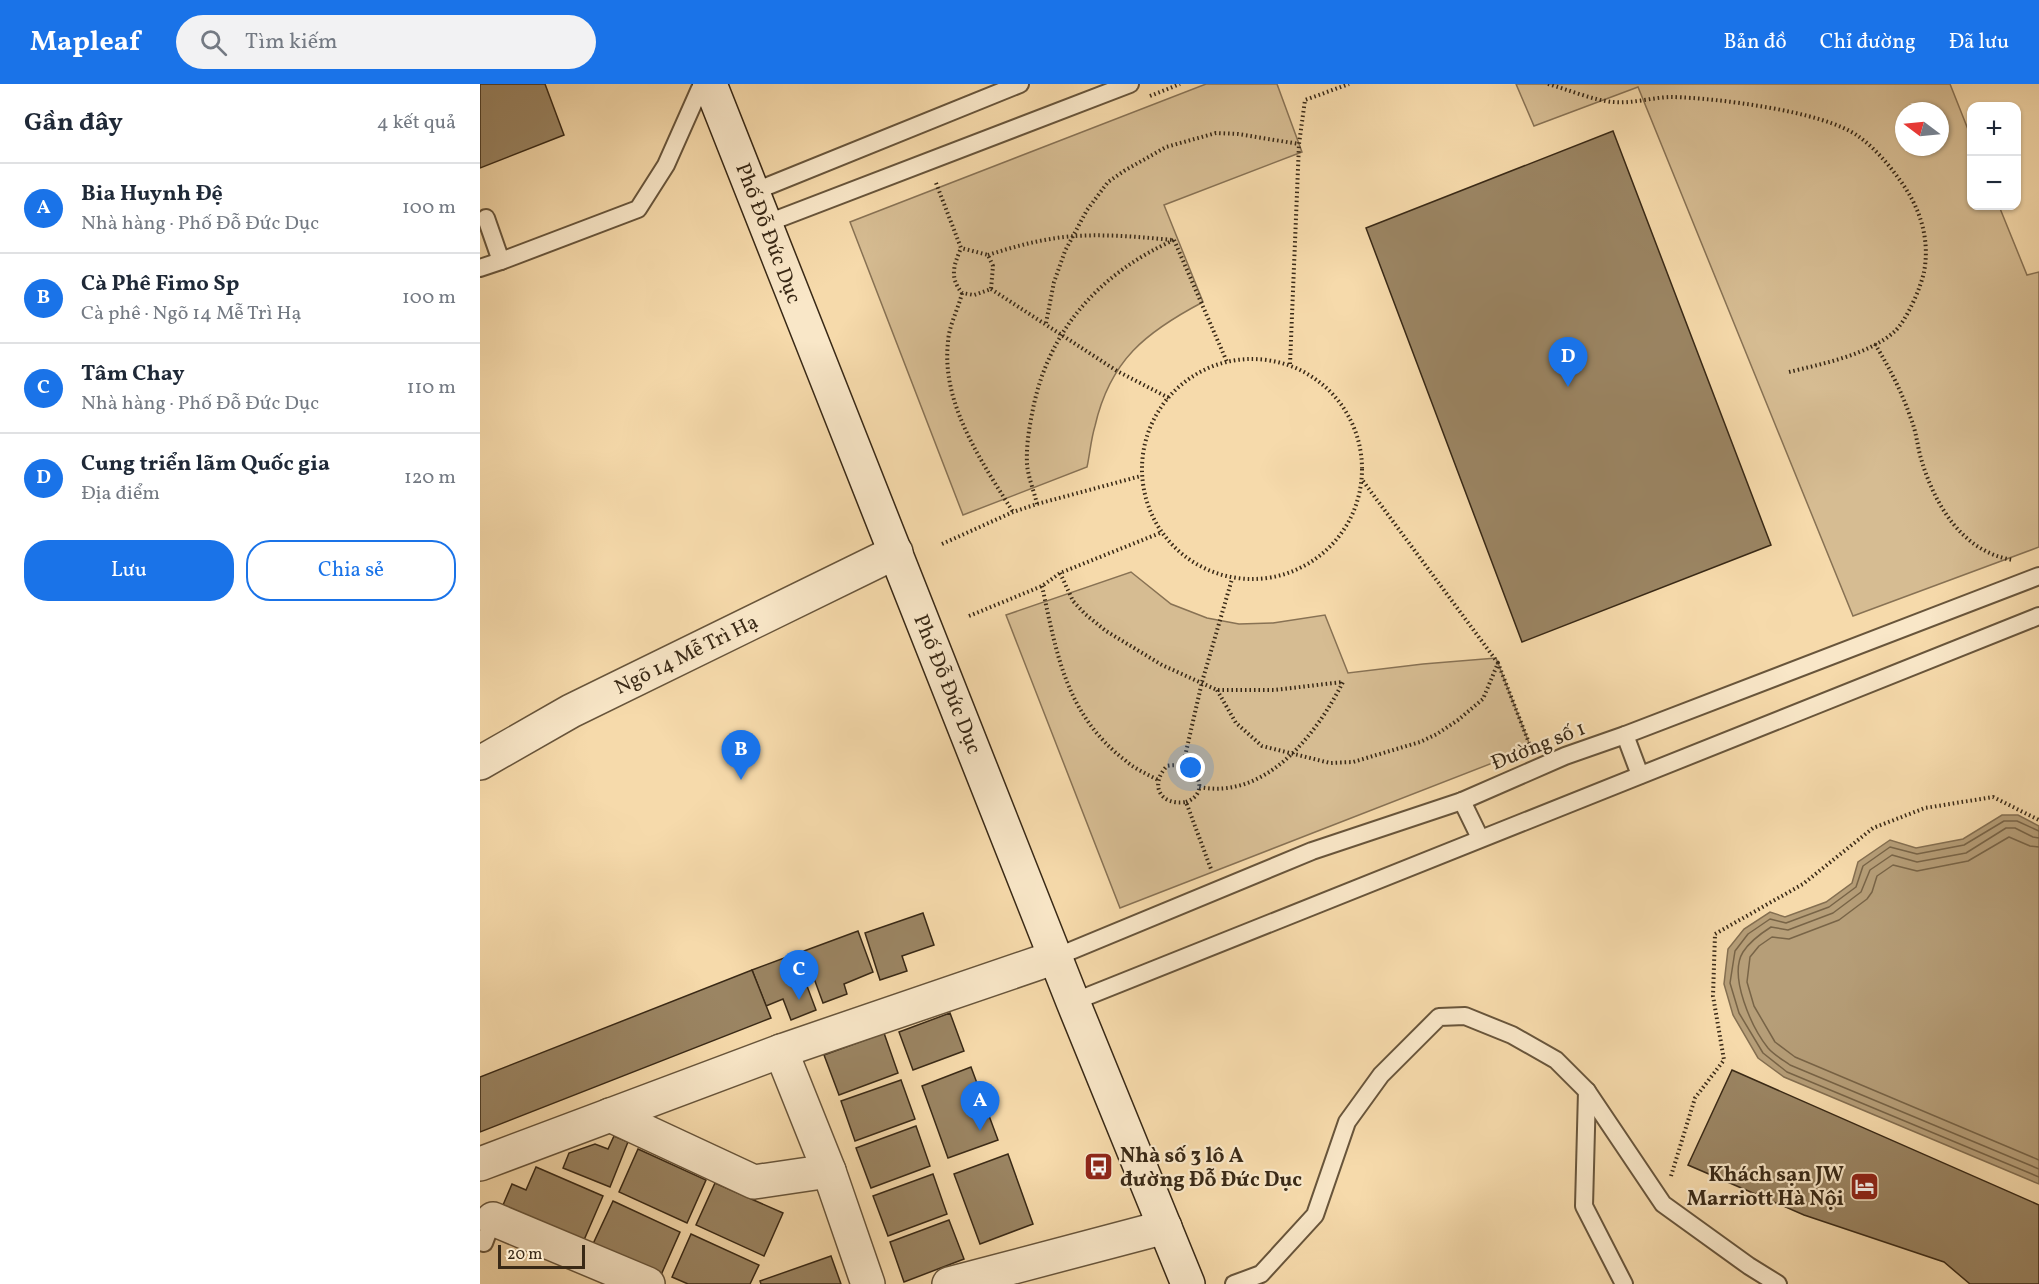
<!DOCTYPE html>
<html lang="vi">
<head>
<meta charset="utf-8">
<style>
  body { margin:0; font-family:Vollkorn,serif; background:#f2f2f3; color:#1f2937 }
  .controls { position:absolute; right:18px; top:18px; display:grid; overflow:hidden; border-radius:12px; box-shadow:0 2px 4px #0004 }
  .controls button { width:54px; height:54px; display:grid; place-items:center; padding:0; border:0; border-bottom:2px solid #e0e1e3; background:#fff; color:#1f2937; font:30px sans-serif }
  .compass { position:absolute; left:1415px; top:18px; width:54px; height:54px; border-radius:50%; background:#fff; box-shadow:0 2px 4px #0004; rotate:286deg }
  .scale { position:absolute; left:18px; bottom:15px; width:87px; box-sizing:border-box; padding-left:6px; border:3px solid #392916; border-top:0; font-size:16px; line-height:21px; white-space:nowrap; color:#392916; -webkit-text-stroke:4px #f9e7c8; paint-order:stroke }
  .you { position:absolute; left:711px; top:684px; width:21px; height:21px; margin:-15px; border:4px solid #fff; border-radius:50%; background:#1a73e8; box-shadow:0 0 0 9px #1a73e833 }
  .badge { display:grid; place-items:center; width:39px; height:39px; border-radius:50%; background:#1a73e8; color:#fff; font-size:20px; font-weight:700 }
  .pin { position:absolute; translate:-50% -50px; filter:drop-shadow(0 2px 3px #0008) }
  .pin::after { content:''; position:absolute; top:32px; width:21px; height:18px; background:inherit; clip-path:polygon(0 0,100% 0,50% 100%) }
  .list { margin:0; padding:0; list-style:none }
  h2 { display:flex; justify-content:space-between; align-items:center; height:78px; margin:0; padding:0 24px; font-size:26px }
  h2 small { font-size:20px; font-weight:400; color:#747a83 }
  .list li { display:grid; grid-template-columns:39px 1fr auto; gap:18px; align-items:center; box-sizing:border-box; height:90px; padding:0 24px; border-top:2px solid #e0e1e3 }
  .list b { display:block; font-size:22px; white-space:nowrap }
  .list p { margin:0; font-size:20px; white-space:nowrap; color:#747a83 }
  .list em { font-size:20px; font-style:normal; color:#747a83 }
  .actions { display:flex; gap:12px; padding:18px 24px }
  .actions a { flex:1; padding:14px 0; border:2px solid #1a73e8; border-radius:24px; text-align:center; font-size:21px; color:#1a73e8 }
  .actions .main { background:#1a73e8; color:#fff }
  .icon { flex:none; width:33px; height:33px; fill:none; stroke:currentColor; stroke-width:2; stroke-linecap:round; stroke-linejoin:round }
  .map { position:relative; flex:none; width:1559px; height:1200px; overflow:hidden }
  header { display:flex; align-items:center; gap:36px; box-sizing:border-box; height:84px; padding:0 30px; background:#1a73e8; color:#fff }
  header strong { font-size:28px }
  nav { display:flex; gap:33px; margin-inline-start:auto; font-size:21px }
  .search { width:420px; height:54px; background:#f2f2f3; display:flex; align-items:center; gap:15px; box-sizing:border-box; padding:0 21px; border-radius:33px; color:#747a83; font-size:22px }
  main { display:flex }
  aside { flex:1; background:#fff }
  .map>svg:first-child { display:block }
</style>
</head>
<body>
<header>
<strong>Mapleaf</strong>
<div class="search"><svg class="icon" aria-label="search" viewBox="0 0 24 24"><circle cx="10" cy="10" r="6"/><path d="M15 15l6 6"/></svg>Tìm kiếm</div>
<nav><a>Bản đồ</a><a>Chỉ đường</a><a>Đã lưu</a></nav>
</header>
<main>
<aside>
<h2>Gần đây<small>4 kết quả</small></h2>
<ul class="list">
<li><span class="badge">A</span><div><b>Bia Huynh Đệ</b><p>Nhà hàng · Phố Đỗ Đức Dục</p></div><em>100 m</em></li>
<li><span class="badge">B</span><div><b>Cà Phê Fimo Sp</b><p>Cà phê · Ngõ 14 Mễ Trì Hạ</p></div><em>100 m</em></li>
<li><span class="badge">C</span><div><b>Tâm Chay</b><p>Nhà hàng · Phố Đỗ Đức Dục</p></div><em>110 m</em></li>
<li><span class="badge">D</span><div><b>Cung triển lãm Quốc gia</b><p>Địa điểm</p></div><em>120 m</em></li>
</ul>
<div class="actions"><a class="main">Lưu</a><a>Chia sẻ</a></div>
</aside>
<div class="map">
<svg width="1559" height="1200" viewBox="0 0 1559 1200">
  <rect width="100%" height="100%" fill="#f6daab"/>
  <filter id="stains"><feTurbulence type="fractalNoise" baseFrequency=".00333" numOctaves="4"/><feColorMatrix values="0 0 0 0 .2 0 0 0 0 .09 0 0 0 0 .02 0 0 0 .5 -.17"/></filter>
  <radialGradient id="worn" r=".72"><stop offset=".6" stop-color="#630" stop-opacity="0"/><stop offset="1" stop-color="#630" stop-opacity=".3"/></radialGradient>
  <g fill="#d6bc92" stroke="#887254" stroke-width="1.5" fill-rule="evenodd">
    <path d="M726 0H797L822 68 684 121 723 218C666 248 630 276 615 342 611 355 610 369 607 383L483 431 370 138Z"/>
    <path d="M1036 0H1470L1491 53 1492 122H1519L1547 191 1559 188V463L1373 532 1158 3 1054 42ZM1424 27H1460V63H1424Z"/>
    <path d="M651 488 691 520 727 534 759 540 793 539 845 531 868 589 943 580 1016 574 1051 664 640 824 526 531Z"/>
  </g>
  <path fill="#b69e78" stroke="#846f51" stroke-width="1.5" d="M1522 731H1538L1559 742V1100L1304 993 1278 974 1253 931 1244 900 1248 865 1264 845 1290 828 1305 833 1346 818 1372 799 1378 778 1410 756 1436 764 1483 755Z"/>
  <g fill="none" stroke-linecap="round" stroke-linejoin="round">
    <g stroke="#786447" stroke-width="1.5">
      <path d="M1559 747 1537 737H1524L1484 761 1437 770 1410 763 1383 782 1376 803 1349 823 1306 839 1290 835 1268 850 1255 867 1250 899 1259 929 1283 969 1307 988 1559 1093"/>
      <path d="M1559 754 1553 753 1535 744H1526L1486 769 1437 778 1412 771 1390 786 1381 808 1353 829 1308 846 1291 843C1280 850 1270 857 1263 868 1248 892 1272 944 1288 964 1294 971 1303 976 1310 981L1559 1085"/>
      <path d="M1559 763 1550 762 1529 753 1488 777 1437 787 1413 781 1397 792 1392 808 1387 815 1359 836 1309 855 1292 853 1279 862 1270 873 1267 898 1274 922 1295 958 1315 973 1559 1076"/>
    </g>
  </g>
  <g fill="#9b8563" stroke="#392916" stroke-width="1.5">
    <path d="M0 0H65L84 51 0 84Z"/>
    <path d="M1133 47 1291 461 1042 558 886 144Z"/>
    <path d="M443 829 454 861 422 872 427 887 400 896 385 849Z"/>
    <path d="M378 847 393 888 364 900 367 910 343 919 324 867Z"/>
    <path d="M315 870 336 926 311 936 303 915 286 922 272 886Z"/>
    <path d="M272 886 291 934 0 1048V993Z"/>
    <path d="M470 929 484 967 433 986 419 948Z"/>
    <path d="M404 949 418 989 359 1011 344 971Z"/>
    <path d="M491 983 518 1056 468 1074 442 1002Z"/>
    <path d="M1252 986 1559 1121V1200H1490L1464 1178 1324 1131 1208 1081Z"/>
    <path d="M421 996 435 1035 375 1057 361 1017Z"/>
    <path d="M436 1042 450 1082 391 1104 376 1064Z"/>
    <path d="M134 1052 148 1058 130 1103 83 1084 89 1069 115 1060 128 1065Z"/>
    <path d="M158 1065 226 1096 207 1139 139 1108Z"/>
    <path d="M528 1070 553 1140 500 1160 474 1090Z"/>
    <path d="M56 1083 123 1112 104 1156 23 1121 32 1100 46 1106Z"/>
    <path d="M453 1090 467 1130 408 1152 393 1112Z"/>
    <path d="M235 1099 303 1129 284 1172 216 1141Z"/>
    <path d="M133 1117 200 1148 181 1191 113 1160Z"/>
    <path d="M469 1136 484 1175 424 1198 410 1158Z"/>
    <path d="M211 1150 279 1181 270 1200H208L192 1193Z"/>
    <path d="M351 1172 361 1200H281L280 1197Z"/>
  </g>
  <g fill="none" stroke-linecap="round" stroke-linejoin="round">
    <defs>
      <g id="lane">
        <path d="M273 108 540 0"/>
        <path d="M6 134 21 177 158 125 186 81 222 0"/>
        <path d="M285 140 650 0"/>
        <path d="M0 184 21 177"/>
        <path d="M1145 651 1160 691"/>
        <path d="M982 717 1000 754"/>
        <path d="M576 873 832 767 982 717 1085 672 1145 651 1559 492"/>
        <path d="M593 918 1559 532"/>
        <path d="M1107 1007 1104 1122 1144 1200"/>
        <path d="M0 1158 4 1159 13 1135"/>
        <path d="M754 1200 781 1190 835 1131 867 1038 901 991 959 933 985 932 1032 951 1076 976 1107 1007 1183 1120 1269 1182 1298 1200"/>
      </g>
      <g id="street">
        <path d="M0 679 91 627 416 468"/>
        <path d="M130 1031 274 1098 349 1087 301 967"/>
        <path d="M0 1080 301 967 576 873"/>
        <path d="M349 1087 388 1200"/>
        <path d="M13 1135 168 1200"/>
        <path d="M469 1200 685 1143"/>
      </g>
      <path id="secondary" d="M230 0 593 918 708 1200"/>
    </defs>
    <use href="#lane" stroke="#68553b" stroke-width="20"/>
    <use href="#street" stroke="#68553b" stroke-width="36"/>
    <use href="#secondary" stroke="#392916" stroke-width="36"/>
    <g stroke="#392916" stroke-width="4" stroke-dasharray="1.5 3" stroke-linecap="butt">
      <path d="M1068 0C1086 5 1116 17 1133 18 1153 20 1173 13 1192 13 1236 14 1343 27 1378 52 1396 65 1411 83 1424 102 1441 127 1450 157 1444 188 1441 203 1426 238 1414 248 1388 271 1341 280 1309 288"/>
      <path d="M670 12 700 0"/>
      <path d="M456 99 481 164C474 181 469 193 482 209L494 211 511 205 513 182 508 171 481 164"/>
      <path d="M694 156 747 278"/>
      <path d="M508 171C536 162 565 154 595 152 628 150 660 153 693 156"/>
      <path d="M511 205 637 287 689 314"/>
      <path d="M482 209C478 226 469 241 468 258 461 320 502 378 533 428"/>
      <path d="M566 239 574 198 585 167 607 126 628 98 644 87 686 63 736 49 758 50 819 60"/>
      <path d="M1395 260C1410 285 1422 308 1431 335 1436 347 1437 359 1440 371 1453 418 1481 468 1533 476"/>
      <circle cx="772" cy="385" r="110"/>
      <path d="M810 280 819 60 825 16 869 0"/>
      <path d="M883 397 1018 579"/>
      <path d="M557 420C554 407 548 393 547 380 546 360 550 339 554 320 571 243 622 188 694 156"/>
      <path d="M462 460 533 428 557 420 661 392"/>
      <path d="M580 489 593 517 605 530 626 547 682 581 737 606H794L863 598C836 651 786 716 719 703"/>
      <path d="M562 502C577 571 586 631 646 677 655 685 667 690 678 696"/>
      <path d="M489 532 562 502 580 489 680 449"/>
      <path d="M737 606 756 639 782 662 850 679 873 678 940 658 957 650 978 636 1003 615 1018 579 1051 664"/>
      <path d="M703 681 722 598 752 495"/>
      <path d="M706 718C732 709 717 676 687 682 669 701 680 722 706 718L731 785"/>
      <path d="M1191 1092 1215 1014 1244 976 1233 912 1235 850 1323 800 1393 744 1445 724 1513 713 1559 736"/>
    </g>
    <use href="#lane" stroke="#f9e7c8" stroke-width="16"/>
    <use href="#street" stroke="#f9e7c8" stroke-width="33"/>
    <use href="#secondary" stroke="#f9e7c8" stroke-width="33"/>
  </g>
  <defs>
    <symbol id="bus-square" viewBox="-11 -11 22 22"><rect x="-9" y="-9" width="18" height="18" rx="4" fill="#8f2418" stroke="#f9e7c8"/><path d="M-5-6H5V4H4V6H2V4H-2V6H-4V4H-5ZM-3.5-4V0h7V-4ZM-3.5 1.2v1.5H-2V1.2ZM2 1.2v1.5H3.5V1.2Z" fill="#fff"/></symbol>
    <symbol id="hotel-square" viewBox="-11 -11 22 22"><rect x="-9" y="-9" width="18" height="18" rx="4" fill="#8f2418" stroke="#f9e7c8"/><path d="M-6-4.5h1.5V1H6V5H4.5V3h-9V5H-6ZM-4 0a1.8 1.8 0 1 1 3.6 0ZM.5 0V-2.5h3Q6-2.5 6 0Z" fill="#fff"/></symbol>
  </defs>
  <g fill-rule="evenodd">
    <use href="#bus-square" x="602" y="1066" width="33" height="33"/>
    <use href="#hotel-square" x="1368" y="1086" width="33" height="33"/>
  </g>
  <g text-anchor="middle" stroke-width="4.5" stroke-linejoin="round" paint-order="stroke">
    <g font-size="21" fill="#392916" stroke="#f9e7c8">
      <text transform="translate(289 149) rotate(69)" y="7">Phố Đỗ Đức Dục</text>
      <text transform="translate(206 570) rotate(-26)" y="7">Ngõ 14 Mễ Trì Hạ</text>
      <text transform="translate(468 600) rotate(68)" y="7">Phố Đỗ Đức Dục</text>
      <text transform="translate(1058 661) rotate(-22)" y="7">Đường số 1</text>
    </g>
    <g font-size="21" font-weight="bold" fill="#392916" stroke="#f9e7c8" text-anchor="start">
      <text x="640" y="1078">Nhà số 3 lô A<tspan x="640" dy="24">đường Đỗ Đức Dục</tspan></text>
      <text x="1364" y="1097" text-anchor="end">Khách sạn JW<tspan x="1364" dy="24">Marriott Hà Nội</tspan></text>
    </g>
  </g>
  <rect width="100%" height="100%" filter="url(#stains)"/>
  <rect width="100%" height="100%" fill="url(#worn)"/>
</svg>
<div class="controls">
<button>+</button>
<button>−</button>
</div>
<svg class="compass" viewBox="-18 -18 36 36"><path d="M0-13l5 13h-10z" fill="#e53935"/><path d="M0 13l5-13h-10z" fill="#747a83"/></svg>
<div class="scale">20 m</div>
<div class="you"></div>
<div class="pin badge" style="left:500px;top:1047px">A</div>
<div class="pin badge" style="left:261px;top:696px">B</div>
<div class="pin badge" style="left:319px;top:916px">C</div>
<div class="pin badge" style="left:1088px;top:303px">D</div>
</div>
</main>
</body>
</html>
